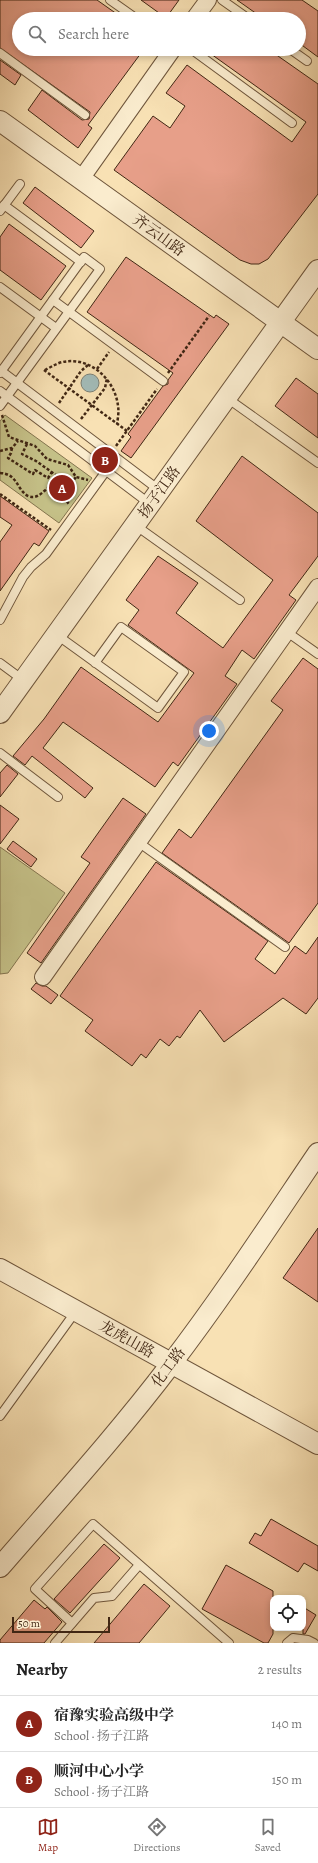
<!DOCTYPE html>
<html lang="en">
<head>
<meta charset="utf-8">
<style>
  body { margin:0; font-family:Alegreya,"Noto Serif SC",serif; background:#f2f2f2; color:#222 }
  .controls { position:absolute; right:12px; bottom:12px; display:grid; overflow:hidden; border-radius:8px; box-shadow:0 2px 6px #0003 }
  .controls button { width:36px; height:36px; display:grid; place-items:center; padding:0; border:0; border-bottom:1px solid #e0e0e0; background:#fff; color:#222; font:20px sans-serif }
  .scale { position:absolute; left:12px; bottom:10px; width:98px; box-sizing:border-box; padding-left:4px; border:2px solid #412714; border-top:0; font-size:11px; line-height:14px; white-space:nowrap; color:#412714; -webkit-text-stroke:3px #faecce; paint-order:stroke }
  .you { position:absolute; left:209px; top:731px; width:14px; height:14px; margin:-10px; border:3px solid #fff; border-radius:50%; background:#1a73e8; box-shadow:0 0 0 6px #1a73e833 }
  .badge { display:grid; place-items:center; width:26px; height:26px; border-radius:50%; background:#8f2418; color:#fff; font-size:13px; font-weight:700 }
  .pin { position:absolute; translate:-50% -50%; border:2px solid #fff; box-shadow:0 1px 4px #0006 }
  .list { margin:0; padding:0; list-style:none }
  h2 { display:flex; justify-content:space-between; align-items:center; height:52px; margin:0; padding:0 16px; font-size:17px }
  h2 small { font-size:13px; font-weight:400; color:#767676 }
  .list li { display:grid; grid-template-columns:26px 1fr auto; gap:12px; align-items:center; box-sizing:border-box; height:56px; padding:0 16px; border-top:1px solid #e0e0e0 }
  .list b { display:block; font-size:15px; white-space:nowrap }
  .list p { margin:0; font-size:13px; white-space:nowrap; color:#767676 }
  .list em { font-size:13px; font-style:normal; color:#767676 }
  .icon { flex:none; width:22px; height:22px; fill:none; stroke:currentColor; stroke-width:2; stroke-linecap:round; stroke-linejoin:round }
  .map { position:relative; flex:none; width:318px; height:1643px; overflow:hidden }
  .search { position:absolute; background:#fff; box-shadow:0 2px 6px #0003; left:12px; right:12px; top:12px; height:44px; display:flex; align-items:center; gap:10px; box-sizing:border-box; padding:0 14px; border-radius:22px; color:#767676; font-size:15px }
  .sheet { height:164px; background:#fff }
  nav { display:flex; justify-content:space-around; align-items:center; box-sizing:border-box; height:56px; border-top:1px solid #e0e0e0; background:#fff; font-size:11px; color:#767676 }
  nav a { display:grid; justify-items:center; gap:2px }
  nav .on { color:#8f2418 }
  .map>svg:first-child { display:block }
</style>
</head>
<body>
<div class="map">
<svg width="318" height="1643" viewBox="0 0 318 1643">
  <rect width="100%" height="100%" fill="#f8e1b4"/>
  <filter id="stains"><feTurbulence type="fractalNoise" baseFrequency=".005" numOctaves="4"/><feColorMatrix values="0 0 0 0 .2 0 0 0 0 .09 0 0 0 0 .02 0 0 0 .5 -.17"/></filter>
  <radialGradient id="worn" r=".72"><stop offset=".6" stop-color="#630" stop-opacity="0"/><stop offset="1" stop-color="#630" stop-opacity=".3"/></radialGradient>
  <g fill="#c5c188" stroke="#83744e">
    <path d="M5 415 92 478 59 523 0 480V421Z"/>
    <path d="M0 847 65 893 8 973 0 974Z"/>
  </g>
  <circle fill="#a2bbb8" stroke="#7b8076" cx="90" cy="383" r="9"/>
  <g fill="#e79f89" stroke="#412714">
    <path d="M0 0H97L124 19H19V49H144L88 125 92 128 78 148 28 110 42 90 82 120 89 119 90 112 0 48Z"/>
    <path d="M141 0H179L166 18Z"/>
    <path d="M237 0H302L318 11V57L299 43V19H264Z"/>
    <path d="M204 49H268L318 84V194L268 259 259 264H251L240 260 114 170 153 116 170 128 185 106 166 93 187 65 292 142 306 122Z"/>
    <path d="M0 60 21 75 15 85 0 74Z"/>
    <path d="M35 187 94 231 81 248 23 203Z"/>
    <path d="M9 224 66 266 41 300 0 270V237Z"/>
    <path d="M126 257 214 318 216 315 229 324 131 458 121 451 131 437 128 434 163 386 168 384V380L173 373 87 312Z"/>
    <path d="M296 378 318 394V438L275 406Z"/>
    <path d="M242 456 318 513V556L289 595 296 600 254 659 242 650 225 676 237 684 178 766 173 762 155 787 63 722 43 748 93 788 85 798 32 756 25 765 13 756 44 719 81 667 158 722 194 673 128 625 139 610 126 600 158 556 198 583 176 613 223 648 273 580 196 521Z"/>
    <path d="M0 496 49 531 39 546 34 543 0 591V542L12 525 0 517Z"/>
    <path d="M303 658 318 669V903L289 943 162 853 179 829 191 838 283 710 271 701Z"/>
    <path d="M7 765 18 774 0 797V773Z"/>
    <path d="M123 798 146 814 41 963 27 953 90 863 81 857Z"/>
    <path d="M0 805 19 819 0 844Z"/>
    <path d="M13 841 37 859 31 867 7 849Z"/>
    <path d="M156 862 268 941 255 959 275 974 295 946 306 954 318 937V998L306 1014 283 998 224 1042 200 1010 180 1038 177 1036 169 1046 160 1039 146 1058 141 1054 132 1066 85 1031 93 1020 60 996Z"/>
    <path d="M36 983 42 986H46L58 995 51 1004 31 989Z"/>
    <path d="M318 1228V1302L283 1278Z"/>
    <path d="M271 1519 318 1546V1571L304 1563 298 1572 249 1543 255 1533 261 1536Z"/>
    <path d="M104 1544 120 1558 70 1613 54 1599Z"/>
    <path d="M226 1565 273 1591V1634L268 1643H264L202 1609Z"/>
    <path d="M144 1584 170 1606 139 1643H94Z"/>
    <path d="M34 1600 45 1609 47 1607 62 1622 44 1643H0V1640Z"/>
    <path d="M303 1607 316 1615 305 1634H303Z"/>
  </g>
  <g fill="none" stroke-linecap="round" stroke-linejoin="round">
    <defs>
      <g id="service">
        <path d="M110 0 137 19"/>
        <path d="M222 0 249 19"/>
        <path d="M191 49 292 123"/>
        <path d="M290 49 307 61"/>
        <path d="M0 53 85 115"/>
        <path d="M4 205 81 262"/>
        <path d="M0 211 20 184"/>
        <path d="M0 287 56 328"/>
        <path d="M53 300 163 381"/>
        <path d="M0 370 159 490"/>
        <path d="M0 373 84 257 100 269 0 406"/>
        <path d="M0 391 150 504"/>
        <path d="M227 398 318 463"/>
        <path d="M135 525 240 600"/>
        <path d="M0 620 23 577 31 567 46 554 106 471"/>
        <path d="M287 632 318 654"/>
        <path d="M57 635 158 708 184 672 121 627 95 663"/>
        <path d="M0 663 23 680"/>
        <path d="M0 753 58 797"/>
        <path d="M138 842 285 947"/>
        <path d="M0 1416 76 1311"/>
        <path d="M72 1623 35 1589 93 1524 229 1643"/>
        <path d="M55 1643 94 1598 112 1596 139 1565"/>
        <path d="M287 1643 293 1638 308 1640 314 1643"/>
      </g>
      <g id="minor">
        <path d="M194 19 208 0"/>
        <path d="M81 179 173 49"/>
        <path d="M43 977 318 587"/>
      </g>
      <g id="tertiary">
        <path d="M0 121 318 349"/>
        <path d="M0 713 318 270"/>
        <path d="M0 1269 318 1444"/>
        <path d="M0 1567C58 1500 118 1434 171 1364 223 1296 270 1224 318 1153"/>
      </g>
    </defs>
    <use href="#service" stroke="#6f563c" stroke-width="10"/>
    <use href="#minor" stroke="#6f563c" stroke-width="18"/>
    <use href="#tertiary" stroke="#6f563c" stroke-width="22"/>
    <g stroke="#412714" stroke-width="2.5" stroke-dasharray="3 2" stroke-linecap="butt">
      <path d="M97 369 109 352"/>
      <path d="M44 370 127 431"/>
      <path d="M45 370C49 368 54 365 59 363 87 354 115 378 118 406 119 411 118 418 117 424"/>
      <path d="M168 373 209 316"/>
      <path d="M59 403 81 371 88 365"/>
      <path d="M2 415 9 437 35 446 47 459 68 465 76 477 88 480"/>
      <path d="M81 419 105 388 107 378"/>
      <path d="M27 444 22 454 36 461 70 485 76 477"/>
      <path d="M116 446 157 389"/>
      <path d="M12 448 11 453 8 458 33 474 35 470 48 478 52 472"/>
      <path d="M0 451 12 448 18 441"/>
      <path d="M0 473C18 474 16 489 28 496 42 502 47 480 59 486 66 490 64 499 69 504"/>
      <path d="M0 494 51 530"/>
    </g>
    <use href="#service" stroke="#faecce" stroke-width="8"/>
    <use href="#minor" stroke="#faecce" stroke-width="16"/>
    <use href="#tertiary" stroke="#faecce" stroke-width="20"/>
  </g>
  <g text-anchor="middle" stroke-width="4" stroke-linejoin="round" paint-order="stroke">
    <g font-size="15" fill="#412714" stroke="#faecce">
      <text transform="translate(159 235) rotate(36)" y="5">齐云山路</text>
      <text transform="translate(159 492) rotate(-54)" y="5">扬子江路</text>
      <text transform="translate(127 1339) rotate(29)" y="5">龙虎山路</text>
      <text transform="translate(168 1367) rotate(-53)" y="5">化工路</text>
    </g>
  </g>
  <rect width="100%" height="100%" filter="url(#stains)"/>
  <rect width="100%" height="100%" fill="url(#worn)"/>
</svg>
<div class="controls">
<button><svg class="icon" aria-label="locate" viewBox="0 0 24 24"><circle cx="12" cy="12" r="6"/><path d="M12 2v4M12 18v4M2 12h4M18 12h4"/></svg></button>
</div>
<div class="scale">50 m</div>
<div class="you"></div>
<div class="pin badge" style="left:62px;top:488px">A</div>
<div class="pin badge" style="left:105px;top:460px">B</div>
<div class="search"><svg class="icon" aria-label="search" viewBox="0 0 24 24"><circle cx="10" cy="10" r="6"/><path d="M15 15l6 6"/></svg>Search here</div>
</div>
<section class="sheet">
<h2>Nearby<small>2 results</small></h2>
<ul class="list">
<li><span class="badge">A</span><div><b>宿豫实验高级中学</b><p>School · 扬子江路</p></div><em>140 m</em></li>
<li><span class="badge">B</span><div><b>顺河中心小学</b><p>School · 扬子江路</p></div><em>150 m</em></li>
</ul>
</section>
<nav>
<a class="on"><svg class="icon" aria-label="map" viewBox="0 0 24 24"><path d="M3 6l6-2 6 2 6-2v14l-6 2-6-2-6 2zM9 4v14M15 6v14"/></svg>Map</a>
<a><svg class="icon" aria-label="directions" viewBox="0 0 24 24"><path d="M12 3l9 9-9 9-9-9zM9 14v-3h6M13 9l2 2-2 2"/></svg>Directions</a>
<a><svg class="icon" aria-label="saved" viewBox="0 0 24 24"><path d="M7 4h10v16l-5-4-5 4z"/></svg>Saved</a>
</nav>
</body>
</html>
